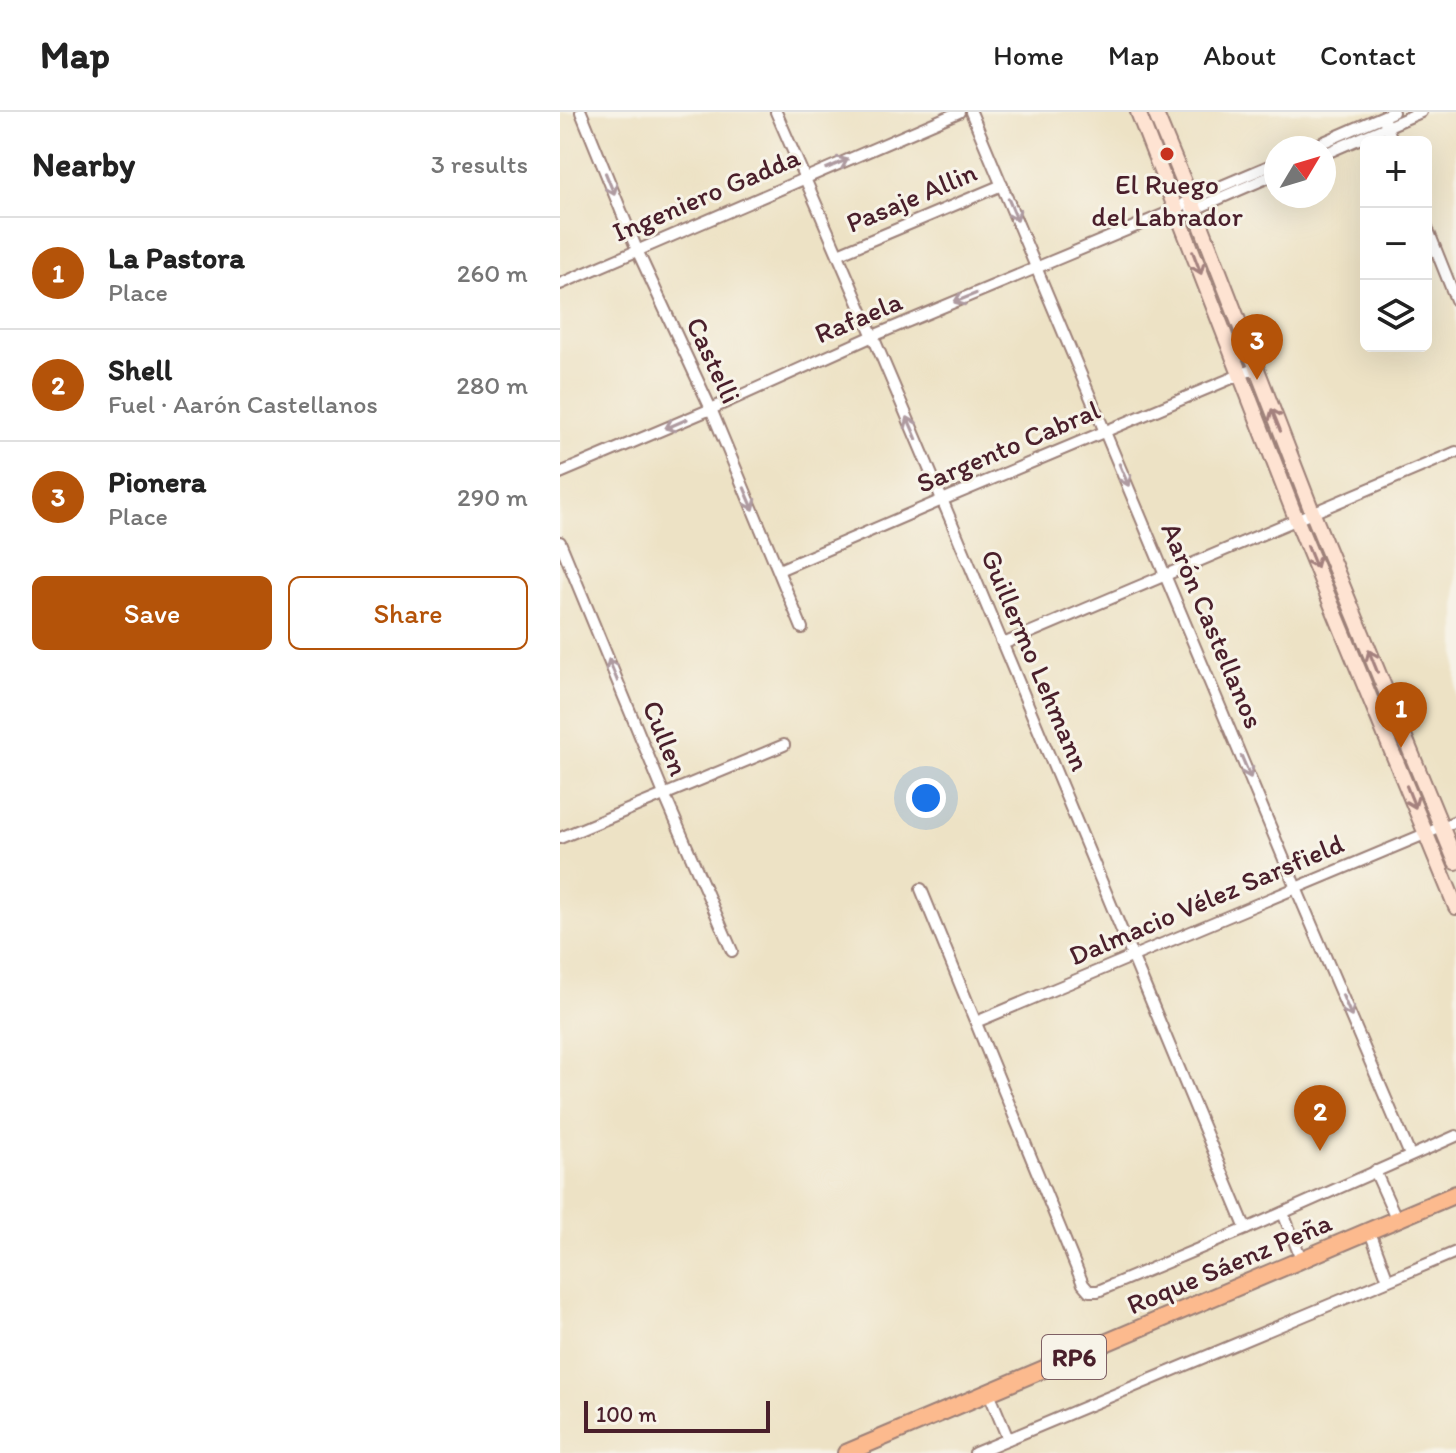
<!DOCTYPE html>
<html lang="en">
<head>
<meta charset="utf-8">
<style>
  body { margin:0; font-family:Itim,sans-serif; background:#f2f2f2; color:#222 }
  .controls { position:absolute; right:24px; top:24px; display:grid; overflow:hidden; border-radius:12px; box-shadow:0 8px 32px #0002 }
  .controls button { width:72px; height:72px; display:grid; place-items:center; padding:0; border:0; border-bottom:2px solid #e0e0e0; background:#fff; color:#222; font:40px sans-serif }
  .compass { position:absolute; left:704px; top:24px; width:72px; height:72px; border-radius:50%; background:#fff; box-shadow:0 8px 32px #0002; rotate:52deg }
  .scale { position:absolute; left:24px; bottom:20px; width:186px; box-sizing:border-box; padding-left:8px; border:4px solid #4a1f2b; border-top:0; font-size:22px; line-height:28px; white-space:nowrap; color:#4a1f2b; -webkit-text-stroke:6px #f7f3e8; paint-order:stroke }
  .you { position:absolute; left:366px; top:686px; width:28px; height:28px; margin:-20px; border:6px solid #fff; border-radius:50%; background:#1a73e8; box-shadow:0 0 0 12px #1a73e833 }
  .badge { display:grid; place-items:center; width:52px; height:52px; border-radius:50%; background:#b45309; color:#fff; font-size:26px; font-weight:700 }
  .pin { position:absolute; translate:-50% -66px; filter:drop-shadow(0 2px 4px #0008) }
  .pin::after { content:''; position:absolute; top:42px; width:28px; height:24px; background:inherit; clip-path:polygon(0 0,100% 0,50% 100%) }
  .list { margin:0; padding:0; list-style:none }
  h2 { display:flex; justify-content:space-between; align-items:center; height:104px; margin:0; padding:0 32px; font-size:34px }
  h2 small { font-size:26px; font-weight:400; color:#767676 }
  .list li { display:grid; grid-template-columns:52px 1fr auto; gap:24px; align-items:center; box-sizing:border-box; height:112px; padding:0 32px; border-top:2px solid #e0e0e0 }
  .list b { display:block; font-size:30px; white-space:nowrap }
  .list p { margin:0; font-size:26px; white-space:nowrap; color:#767676 }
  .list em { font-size:26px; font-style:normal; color:#767676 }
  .actions { display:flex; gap:16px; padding:24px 32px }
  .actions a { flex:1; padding:18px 0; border:2px solid #b45309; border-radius:12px; text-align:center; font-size:28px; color:#b45309 }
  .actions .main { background:#b45309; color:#fff }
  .icon { flex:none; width:44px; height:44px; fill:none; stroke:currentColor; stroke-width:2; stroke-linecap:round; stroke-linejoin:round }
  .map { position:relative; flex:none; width:896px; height:1341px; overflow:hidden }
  header { display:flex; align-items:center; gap:48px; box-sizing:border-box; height:112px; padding:0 40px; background:#fff; border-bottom:2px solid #e0e0e0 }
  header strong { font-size:38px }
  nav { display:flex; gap:44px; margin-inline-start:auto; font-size:28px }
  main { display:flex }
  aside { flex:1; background:#fff }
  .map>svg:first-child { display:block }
</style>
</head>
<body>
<header>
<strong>Map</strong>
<nav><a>Home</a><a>Map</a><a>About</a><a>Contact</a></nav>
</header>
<main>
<aside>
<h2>Nearby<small>3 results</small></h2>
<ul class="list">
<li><span class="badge">1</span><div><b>La Pastora</b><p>Place</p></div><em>260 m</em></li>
<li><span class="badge">2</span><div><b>Shell</b><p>Fuel · Aarón Castellanos</p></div><em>280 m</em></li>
<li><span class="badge">3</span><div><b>Pionera</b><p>Place</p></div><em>290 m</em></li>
</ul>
<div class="actions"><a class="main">Save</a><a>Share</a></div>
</aside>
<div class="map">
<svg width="896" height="1341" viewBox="0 0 896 1341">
  <rect width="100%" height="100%" fill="#f7f3e8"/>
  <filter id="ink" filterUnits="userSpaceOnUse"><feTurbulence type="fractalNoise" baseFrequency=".0125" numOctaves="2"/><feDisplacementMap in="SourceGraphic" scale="16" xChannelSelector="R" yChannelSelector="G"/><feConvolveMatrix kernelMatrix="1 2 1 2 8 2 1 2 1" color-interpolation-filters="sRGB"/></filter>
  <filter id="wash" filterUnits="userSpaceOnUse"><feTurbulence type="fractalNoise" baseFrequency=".006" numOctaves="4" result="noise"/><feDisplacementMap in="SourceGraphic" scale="32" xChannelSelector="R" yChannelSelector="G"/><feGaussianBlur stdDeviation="1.8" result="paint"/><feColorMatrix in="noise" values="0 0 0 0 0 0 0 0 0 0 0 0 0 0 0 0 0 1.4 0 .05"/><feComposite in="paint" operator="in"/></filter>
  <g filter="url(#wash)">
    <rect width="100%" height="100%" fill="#ede2c5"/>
  </g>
  <g filter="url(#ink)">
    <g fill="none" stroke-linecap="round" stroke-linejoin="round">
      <defs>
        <g id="street">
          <path d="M21 0 77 138 151 297 242 516"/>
          <path d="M216 0C378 370 530 744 686 1117"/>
          <path d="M411 0 736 776 850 1043"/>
          <path d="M825 10 833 30"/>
          <path d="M750 36 833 0"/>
          <path d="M764 42 861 0"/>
          <path d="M631 97H635L716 62"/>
          <path d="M866 113 896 188"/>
          <path d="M278 142 442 73"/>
          <path d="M0 172 399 0"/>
          <path d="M0 361 151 297 313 224 617 97 631 87 716 51"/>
          <path d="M0 430 104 682 172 839"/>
          <path d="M219 458 382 388 696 256"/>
          <path d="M443 532 896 340"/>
          <path d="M0 726 224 633"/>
          <path d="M361 777 523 1172 529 1179H538L686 1117 896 1024"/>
          <path d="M416 910 896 709"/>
          <path d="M815 1059 837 1108"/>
          <path d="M723 1101 742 1149"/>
          <path d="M810 1120 828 1168"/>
          <path d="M429 1281 448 1327"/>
          <path d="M415 1341 896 1140"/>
        </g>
        <g id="secondary">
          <path d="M578 0 737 409 896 795"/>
          <path d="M595 0 631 87 753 402 896 750"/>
        </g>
        <path id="primary" d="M286 1341 896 1082"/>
      </defs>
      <use href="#street" stroke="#9c8078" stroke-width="14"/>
      <use href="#secondary" stroke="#9c8078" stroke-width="18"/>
      <use href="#primary" stroke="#9c8078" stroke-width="20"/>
      <use href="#street" stroke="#fff" stroke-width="10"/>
      <use href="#secondary" stroke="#fee3d2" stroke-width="14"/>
      <use href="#primary" stroke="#fcba8e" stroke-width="16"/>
    </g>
    <defs><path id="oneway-shaft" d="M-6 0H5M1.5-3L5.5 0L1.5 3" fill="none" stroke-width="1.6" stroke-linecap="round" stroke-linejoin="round" transform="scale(2)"/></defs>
    <g stroke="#ae9aa0">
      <use href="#oneway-shaft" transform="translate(277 52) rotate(-23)"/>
      <use href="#oneway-shaft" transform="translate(50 72) rotate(68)"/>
      <use href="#oneway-shaft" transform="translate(453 98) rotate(67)"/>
      <use href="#oneway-shaft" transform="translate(405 186) rotate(158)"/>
      <use href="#oneway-shaft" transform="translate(116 312) rotate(157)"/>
      <use href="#oneway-shaft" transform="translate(352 316) rotate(-113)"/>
      <use href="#oneway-shaft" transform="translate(564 363) rotate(67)"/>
      <use href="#oneway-shaft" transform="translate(189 387) rotate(67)"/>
      <use href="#oneway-shaft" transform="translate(53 558) rotate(-112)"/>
      <use href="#oneway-shaft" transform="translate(686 655) rotate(67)"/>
      <use href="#oneway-shaft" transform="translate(787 894) rotate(67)"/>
    </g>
    <g stroke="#a4817e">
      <use href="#oneway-shaft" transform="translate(637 151) rotate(69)"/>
      <use href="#oneway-shaft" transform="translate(716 308) rotate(-112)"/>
      <use href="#oneway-shaft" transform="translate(752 445) rotate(68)"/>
      <use href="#oneway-shaft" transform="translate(813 549) rotate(-112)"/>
      <use href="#oneway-shaft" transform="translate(851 685) rotate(68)"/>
    </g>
  </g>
  <circle fill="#c8321e" stroke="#f7f3e8" stroke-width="3" cx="607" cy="42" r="8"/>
  <g text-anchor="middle" stroke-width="6" stroke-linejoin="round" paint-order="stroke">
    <rect fill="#f7f3e8" stroke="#7e5f64" stroke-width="2" x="482" y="1223" width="64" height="44" rx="6"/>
    <g font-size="26" font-weight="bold" fill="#4a1f2b">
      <text x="514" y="1254">RP6</text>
    </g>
    <g font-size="28" fill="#4a1f2b" stroke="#f7f3e8">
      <text x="607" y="82">El Ruego<tspan x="607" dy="32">del Labrador</tspan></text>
    </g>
    <g font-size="28" fill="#4a1f2b" stroke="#f7f3e8">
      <text transform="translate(146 82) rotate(-23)" y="10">Ingeniero Gadda</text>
      <text transform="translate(351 85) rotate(-23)" y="10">Pasaje Allin</text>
      <text transform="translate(298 205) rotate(-23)" y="10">Rafaela</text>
      <text transform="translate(154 248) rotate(65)" y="10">Castelli</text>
      <text transform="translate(448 334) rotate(-23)" y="10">Sargento Cabral</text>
      <text transform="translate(653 513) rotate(67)" y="10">Aarón Castellanos</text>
      <text transform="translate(476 548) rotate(67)" y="10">Guillermo Lehmann</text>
      <text transform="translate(106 626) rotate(68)" y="10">Cullen</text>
      <text transform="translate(646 787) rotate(-23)" y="10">Dalmacio Vélez Sarsfield</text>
      <text transform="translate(669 1151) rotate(-23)" y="10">Roque Sáenz Peña</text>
    </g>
  </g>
</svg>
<div class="controls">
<button>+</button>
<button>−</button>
<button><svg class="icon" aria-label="layers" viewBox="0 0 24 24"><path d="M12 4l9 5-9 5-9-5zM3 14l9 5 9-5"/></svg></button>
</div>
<svg class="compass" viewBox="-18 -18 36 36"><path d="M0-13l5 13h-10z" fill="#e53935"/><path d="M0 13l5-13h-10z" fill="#767676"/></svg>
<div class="scale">100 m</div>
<div class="you"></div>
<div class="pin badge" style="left:841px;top:636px">1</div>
<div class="pin badge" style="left:760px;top:1039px">2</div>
<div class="pin badge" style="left:697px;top:268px">3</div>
</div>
</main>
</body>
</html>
